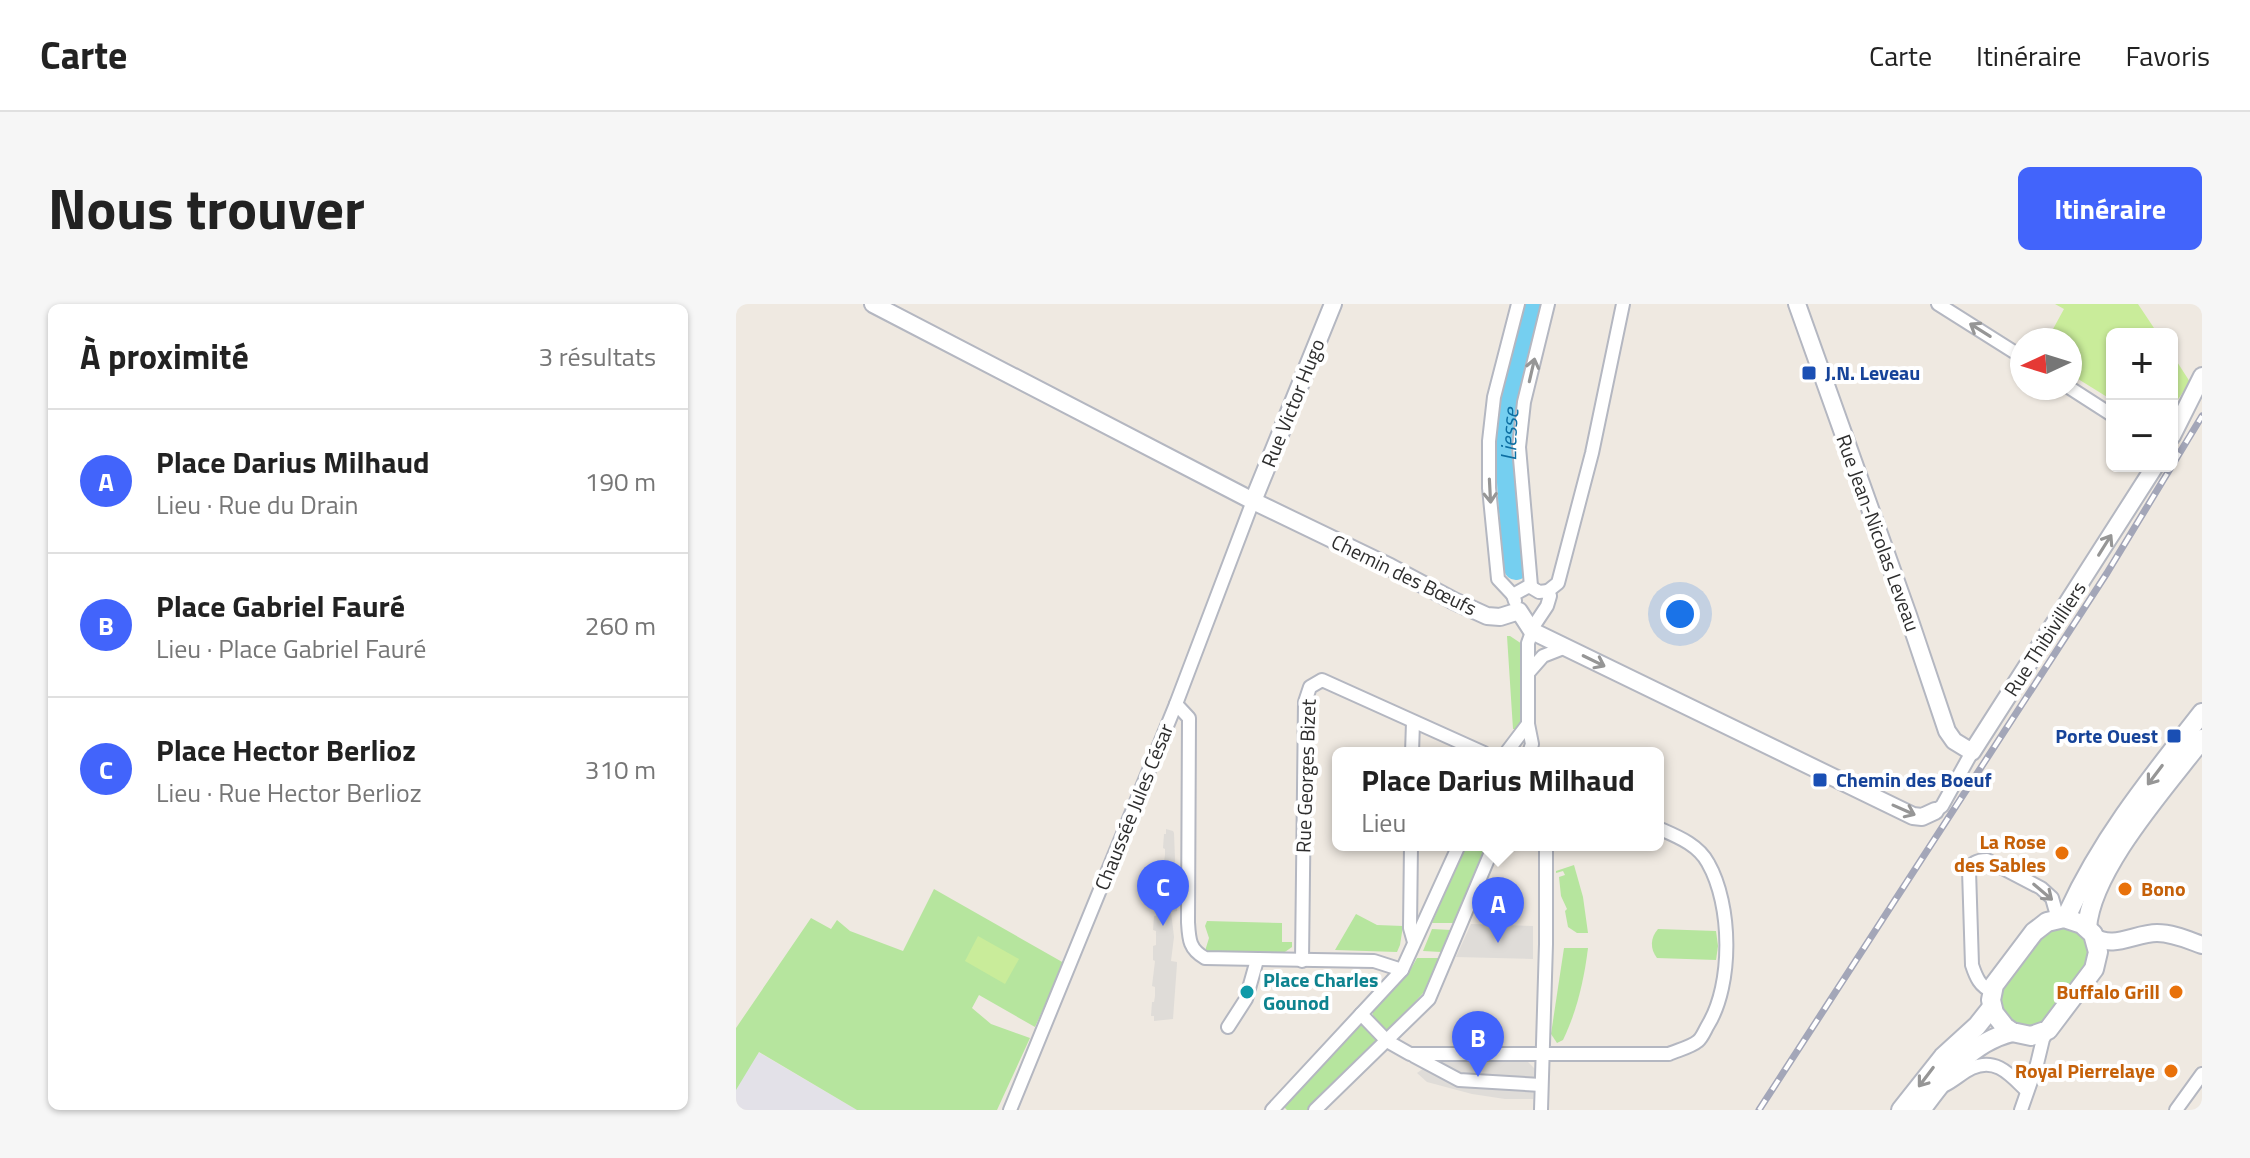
<!DOCTYPE html>
<html lang="fr">
<head>
<meta charset="utf-8">
<style>
  body { margin:0; font-family:"Titillium Web",sans-serif; background:#f6f6f6; color:#222 }
  .controls { position:absolute; right:24px; top:24px; display:grid; overflow:hidden; border-radius:12px; box-shadow:0 2px 6px #0004 }
  .controls button { width:72px; height:72px; display:grid; place-items:center; padding:0; border:0; border-bottom:2px solid #e0e0e0; background:#fff; color:#222; font:40px sans-serif }
  .compass { position:absolute; left:1274px; top:24px; width:72px; height:72px; border-radius:50%; background:#fff; box-shadow:0 2px 6px #0004; rotate:266deg }
  .you { position:absolute; left:944px; top:310px; width:28px; height:28px; margin:-20px; border:6px solid #fff; border-radius:50%; background:#1a73e8; box-shadow:0 0 0 12px #1a73e833 }
  .badge { display:grid; place-items:center; width:52px; height:52px; border-radius:50%; background:#4264fb; color:#fff; font-size:26px; font-weight:700 }
  .pin { position:absolute; translate:-50% -66px; filter:drop-shadow(0 2px 4px #0008) }
  .pin::after { content:''; position:absolute; top:42px; width:28px; height:24px; background:inherit; clip-path:polygon(0 0,100% 0,50% 100%) }
  .popup { position:absolute; left:596px; top:443px; width:332px; height:104px; box-sizing:border-box; display:grid; place-content:center; border-radius:12px; background:#fff; filter:drop-shadow(0 2px 6px #0005); font-size:26px; white-space:nowrap; color:#767676 }
  .popup b { font-size:30px; color:#222 }
  .popup::after { content:''; position:absolute; left:50%; top:100%; margin-left:-16px; border:16px solid transparent; border-top-color:#fff }
  .list { margin:0; padding:0; list-style:none }
  h2 { display:flex; justify-content:space-between; align-items:center; height:104px; margin:0; padding:0 32px; font-size:34px }
  h2 small { font-size:26px; font-weight:400; color:#767676 }
  .list li { display:grid; grid-template-columns:52px 1fr auto; gap:24px; align-items:center; box-sizing:border-box; height:144px; padding:0 32px; border-top:2px solid #e0e0e0 }
  .list b { display:block; font-size:30px; white-space:nowrap }
  .list p { margin:0; font-size:26px; white-space:nowrap; color:#767676 }
  .list em { font-size:26px; font-style:normal; color:#767676 }
  .map { position:relative; flex:none; width:1466px; height:806px; overflow:hidden; border-radius:12px }
  header { display:flex; align-items:center; gap:48px; box-sizing:border-box; height:112px; padding:0 40px; background:#fff; border-bottom:2px solid #e0e0e0 }
  header strong { font-size:38px }
  nav { display:flex; gap:44px; margin-inline-start:auto; font-size:28px }
  .intro { display:flex; align-items:center; justify-content:space-between; box-sizing:border-box; height:192px; padding:0 48px }
  h1 { margin:0; font-size:56px }
  .button { padding:20px 36px; border-radius:12px; background:#4264fb; color:#fff; font-size:28px; font-weight:700 }
  main { display:flex; gap:48px; padding:0 48px }
  aside { flex:1; background:#fff; border-radius:12px; box-shadow:0 2px 6px #0004 }
  .map>svg:first-child { display:block }
</style>
</head>
<body>
<header>
<strong>Carte</strong>
<nav><a>Carte</a><a>Itinéraire</a><a>Favoris</a></nav>
</header>
<div class="intro"><h1>Nous trouver</h1><a class="button">Itinéraire</a></div>
<main>
<aside>
<h2>À proximité<small>3 résultats</small></h2>
<ul class="list">
<li><span class="badge">A</span><div><b>Place Darius Milhaud</b><p>Lieu · Rue du Drain</p></div><em>190 m</em></li>
<li><span class="badge">B</span><div><b>Place Gabriel Fauré</b><p>Lieu · Place Gabriel Fauré</p></div><em>260 m</em></li>
<li><span class="badge">C</span><div><b>Place Hector Berlioz</b><p>Lieu · Rue Hector Berlioz</p></div><em>310 m</em></li>
</ul>
</aside>
<div class="map">
<svg width="1466" height="806" viewBox="0 0 1466 806">
  <rect width="100%" height="100%" fill="#efe9e1"/>
  <path fill="#e3e1e8" d="M0 735 121 806H0Z"/>
  <g fill="#b6e59e">
    <path d="M771 332H774L786 340 785 415V421L781 425H777Z"/>
    <path d="M730 541H756L720 619H696Z"/>
    <path d="M838 561 847 593 852 629H841L832 623 829 607 831 605 825 592 823 573 829 571 827 567 820 569V567Z"/>
    <path d="M198 585 328 659 299 723 243 691 236 704 255 720 294 734 261 806H121L23 748 0 786V724L75 614 95 625 101 616 114 627 167 647Z"/>
    <path d="M620 610 641 621 667 622 664 641 661 648 599 646Z"/>
    <path d="M471 617 546 619V638H556V643L546 650 472 648 469 647 473 634 469 622Z"/>
    <path d="M1323 623 1338 626 1349 637 1352 644 1351 659 1310 716 1296 723 1275 719 1263 703 1265 683 1308 628Z"/>
    <path d="M696 625 715 626 705 648 687 647Z"/>
    <path d="M922 625 980 627 982 642 980 656 921 654C914 645 914 634 922 625Z"/>
    <path d="M828 644H852C848 676 841 707 827 736L821 739 815 730Z"/>
    <path d="M681 654H705L688 688 652 727 638 714 636 707C653 691 670 676 681 654Z"/>
    <path d="M623 720H627L642 738 571 806H551L548 803Z"/>
  </g>
  <g fill="#c9ec9a">
    <path d="M1319 0H1402L1422 30H1376V96L1334 70V36H1311L1328 5Z"/>
    <path d="M1436 50 1454 78 1436 104Z"/>
    <path d="M242 632 283 655 269 680 229 657Z"/>
  </g>
  <g fill="#dfdcd8">
    <path d="M430 525 437 527 438 529 441 607 435 608 438 633 435 657 441 658V660L437 715 418 717V712H415L416 698H418L419 692V683L416 682 419 657 417 656V642L420 641V627L417 626 418 612H420V600H418V586H421V576L428 575 429 571H426L429 551V545L427 544 428 530H430Z"/>
    <path d="M735 620 797 622V655L720 653Z"/>
    <path d="M704 753 780 755 791 757 799 765 797 795H769L736 790 691 778 681 769Z"/>
  </g>
  <g fill="none" stroke-linecap="round" stroke-linejoin="round">
    <path stroke="#75cff0" stroke-width="24" id="s1" d="M780 264C776 217 770 169 773 121 776 81 791 39 801 0"/>
    <defs>
      <g id="minor">
        <path d="M1202 0 1286 53"/>
        <path d="M1334 84 1376 111"/>
        <path d="M795 282 783 143 788 98 812 0"/>
        <path d="M812 287 822 279 856 149 887 0"/>
        <path d="M777 291 762 275 753 184V137L758 93 782 0"/>
        <path d="M779 297 777 291 793 282 803 288 812 287 814 292 811 302 799 320 792 339V420L796 440 793 449"/>
        <path d="M793 368 807 352 830 343"/>
        <path d="M440 400 453 414 452 618C453 635 453 645 469 654L638 657 666 666"/>
        <path d="M676 449 677 418"/>
        <path d="M770 449 792 420"/>
        <path d="M1199 507 1206 502 1236 448"/>
        <path d="M675 541 674 624 678 638"/>
        <path d="M566 657 569 398 574 383 586 376 748 449"/>
        <path d="M1256 687C1244 683 1240 673 1236 661L1233 566C1236 558 1242 556 1251 556L1305 584 1316 594 1322 615"/>
        <path d="M625 710 651 737 674 750H933C942 746 955 743 962 737 966 734 969 726 972 721 997 680 996 601 972 559 962 540 940 532 922 524"/>
        <path d="M492 723 510 695 521 656"/>
        <path d="M678 752 723 776 805 781"/>
        <path d="M1209 781C1219 776 1227 768 1236 764 1261 753 1275 772 1291 787"/>
        <path d="M274 806 440 400 517 197"/>
        <path d="M536 806 666 666 723 541"/>
        <path d="M579 806 693 695 758 541"/>
        <path d="M805 806 810 640V541"/>
        <path d="M1285 806 1301 760 1307 735 1312 726"/>
        <path d="M1440 806 1466 770"/>
      </g>
      <g id="tertiary">
        <path d="M137 0 517 197 654 263 718 297 751 312 764 313 783 307 796 327 1177 512 1186 513 1199 507"/>
        <path d="M1061 0 1172 311 1211 427 1218 437 1236 448 1419 162"/>
        <path d="M1436 132 1466 72"/>
        <path d="M517 197 597 0"/>
        <path d="M1357 632C1377 646 1399 629 1421 629 1437 629 1452 636 1466 641"/>
      </g>
      <g id="secondary">
        <path d="M1328 614 1346 620 1357 630 1362 648 1358 665 1312 726 1295 732 1276 728 1269 723 1258 709 1255 696 1258 681 1298 628 1311 618Z"/>
        <path d="M1328 614 1333 607C1367 533 1416 473 1466 409"/>
        <path d="M1351 624C1355 565 1430 482 1466 435"/>
        <path d="M1165 806 1207 753 1241 722 1256 703"/>
        <path d="M1185 806C1210 772 1233 739 1276 728"/>
      </g>
    </defs>
    <use href="#minor" stroke="#b4b7c1" stroke-width="16"/>
    <use href="#tertiary" stroke="#b4b7c1" stroke-width="20"/>
    <use href="#secondary" stroke="#b4b7c1" stroke-width="22"/>
    <use href="#minor" stroke="#fff" stroke-width="12"/>
    <use href="#tertiary" stroke="#fff" stroke-width="16"/>
    <use href="#secondary" stroke="#fff" stroke-width="18"/>
    <defs>
      <path id="rail" d="M1023 806 1371 269 1466 112"/>
    </defs>
    <use href="#rail" stroke="#a3a6b8" stroke-width="7"/>
    <use href="#rail" stroke="#fff" stroke-width="4" stroke-dasharray="12" stroke-linecap="butt"/>
  </g>
  <defs><path id="oneway-shaft" d="M-6 0H5M1.5-3L5.5 0L1.5 3" fill="none" stroke-width="1.6" stroke-linecap="round" stroke-linejoin="round" transform="scale(2)"/></defs>
  <g stroke="#969696">
    <use href="#oneway-shaft" transform="translate(1244 26) rotate(-148)"/>
    <use href="#oneway-shaft" transform="translate(796 66) rotate(-77)"/>
    <use href="#oneway-shaft" transform="translate(754 187) rotate(87)"/>
    <use href="#oneway-shaft" transform="translate(1369 241) rotate(-58)"/>
    <use href="#oneway-shaft" transform="translate(858 357) rotate(26)"/>
    <use href="#oneway-shaft" transform="translate(1419 471) rotate(127)"/>
    <use href="#oneway-shaft" transform="translate(1168 506) rotate(24)"/>
    <use href="#oneway-shaft" transform="translate(1307 588) rotate(40)"/>
    <use href="#oneway-shaft" transform="translate(1190 773) rotate(127)"/>
  </g>
  <g fill="#1a4fb4" stroke="#fff" stroke-width="3">
    <rect x="1065" y="61" width="16" height="16" rx="4"/>
    <rect x="1430" y="424" width="16" height="16" rx="4"/>
    <rect x="1076" y="468" width="16" height="16" rx="4"/>
  </g>
  <g fill="#e8710a" stroke="#fff" stroke-width="3">
    <circle cx="1326" cy="549" r="8"/>
    <circle cx="1389" cy="585" r="8"/>
    <circle cx="1440" cy="688" r="8"/>
    <circle cx="1435" cy="767" r="8"/>
  </g>
  <circle fill="#0f9aa8" stroke="#fff" stroke-width="3" cx="511" cy="688" r="8"/>
  <g text-anchor="middle" stroke-width="8" stroke-linejoin="round" paint-order="stroke">
    <g font-size="20" font-weight="bold" fill="#164399" stroke="#fff" text-anchor="start">
      <text x="1089" y="76">J.N. Leveau</text>
      <text x="1422" y="439" text-anchor="end">Porte Ouest</text>
      <text x="1100" y="483">Chemin des Boeuf</text>
    </g>
    <g font-size="20" fill="#2e2e2e" stroke="#fff">
      <text transform="translate(557 99) rotate(-68)" y="7">Rue Victor Hugo</text>
      <text transform="translate(1142 229) rotate(70)" y="7">Rue Jean-Nicolas Leveau</text>
      <text transform="translate(668 271) rotate(26)" y="7">Chemin des Bœufs</text>
      <text transform="translate(1309 335) rotate(-57)" y="7">Rue Thibivilliers</text>
      <text transform="translate(570 472) rotate(-88)" y="7">Rue Georges Bizet</text>
      <text transform="translate(398 503) rotate(-68)" y="7">Chaussée Jules César</text>
    </g>
    <g font-size="20" font-weight="bold" fill="#c56008" stroke="#fff" text-anchor="end">
      <text x="1310" y="545">La Rose<tspan x="1310" dy="23">des Sables</tspan></text>
      <text x="1405" y="592" text-anchor="start">Bono</text>
      <text x="1424" y="695">Buffalo Grill</text>
      <text x="1419" y="774">Royal Pierrelaye</text>
    </g>
    <g font-size="20" font-weight="bold" fill="#0d838f" stroke="#fff" text-anchor="start">
      <text x="527" y="683">Place Charles<tspan x="527" dy="23">Gounod</tspan></text>
    </g>
    <g font-size="22" font-style="italic" fill="#0d6fa3" stroke="#fff">
      <text dy="8" stroke="none"><textPath href="#s1" startOffset="134">Liesse</textPath></text>
    </g>
  </g>
</svg>
<div class="controls">
<button>+</button>
<button>−</button>
</div>
<svg class="compass" viewBox="-18 -18 36 36"><path d="M0-13l5 13h-10z" fill="#e53935"/><path d="M0 13l5-13h-10z" fill="#767676"/></svg>
<div class="you"></div>
<div class="pin badge" style="left:762px;top:639px">A</div>
<div class="popup"><b>Place Darius Milhaud</b>Lieu</div>
<div class="pin badge" style="left:742px;top:773px">B</div>
<div class="pin badge" style="left:427px;top:622px">C</div>
</div>
</main>
</body>
</html>
